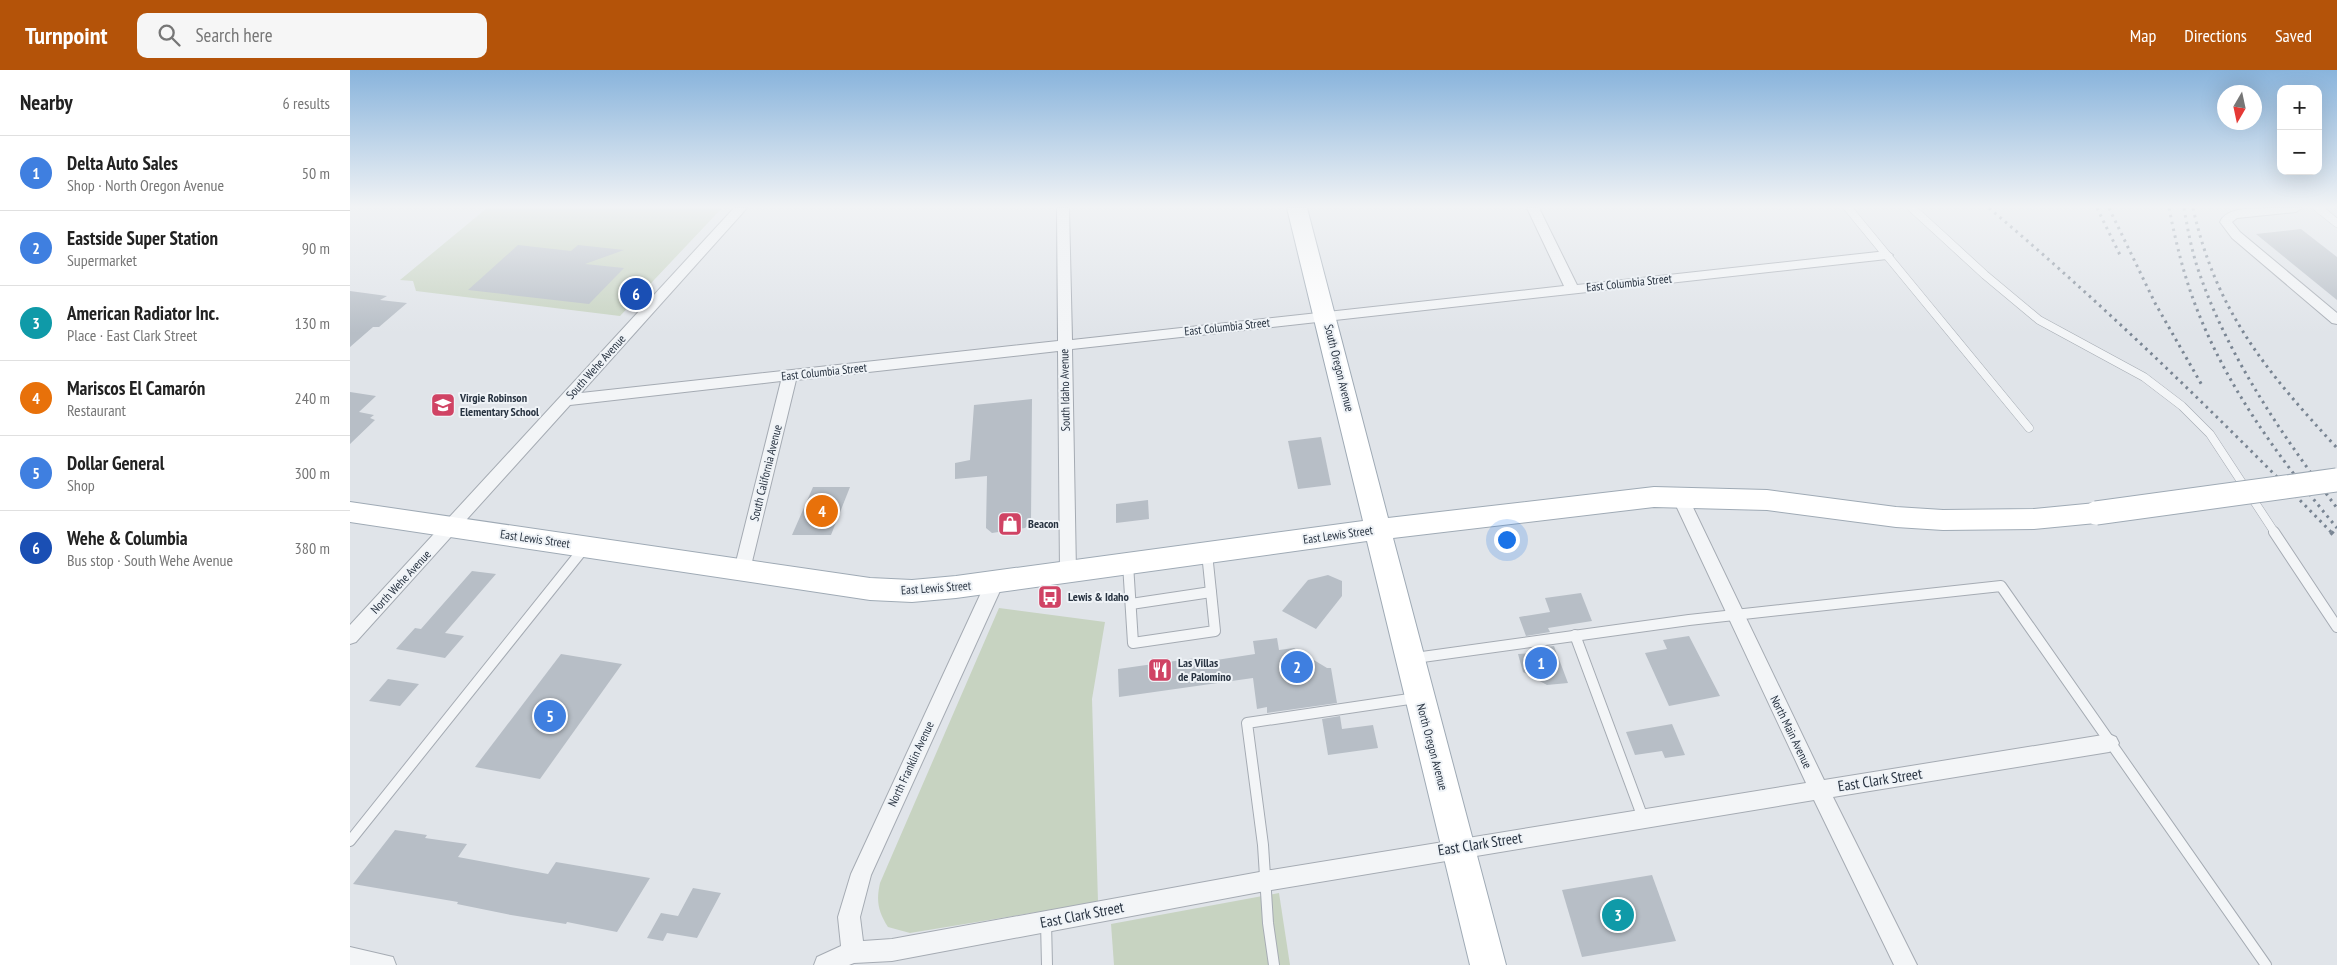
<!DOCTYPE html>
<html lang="en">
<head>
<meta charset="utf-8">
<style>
  body { margin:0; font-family:"PT Sans Narrow",sans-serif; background:#f6f6f6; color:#222 }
  .controls { position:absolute; right:15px; top:15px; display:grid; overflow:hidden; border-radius:10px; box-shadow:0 5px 20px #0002 }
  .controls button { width:45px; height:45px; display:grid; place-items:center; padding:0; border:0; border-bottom:1px solid #e0e0e0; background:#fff; color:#222; font:25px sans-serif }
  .compass { position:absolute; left:1867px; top:15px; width:45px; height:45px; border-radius:50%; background:#fff; box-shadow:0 5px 20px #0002; rotate:189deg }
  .you { position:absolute; left:1156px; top:469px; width:18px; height:18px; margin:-12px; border:4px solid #fff; border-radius:50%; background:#1a73e8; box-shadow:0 0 0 8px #1a73e833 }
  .badge { display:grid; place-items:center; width:32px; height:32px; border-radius:50%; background:#b45309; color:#fff; font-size:16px; font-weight:700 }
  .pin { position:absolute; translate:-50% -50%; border:2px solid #fff; box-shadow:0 1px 5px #0006 }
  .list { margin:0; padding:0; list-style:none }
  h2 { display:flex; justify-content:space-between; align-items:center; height:65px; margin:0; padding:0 20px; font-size:21px }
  h2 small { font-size:16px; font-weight:400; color:#767676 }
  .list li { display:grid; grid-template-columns:32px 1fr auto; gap:15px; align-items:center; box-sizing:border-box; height:75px; padding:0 20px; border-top:1px solid #e0e0e0 }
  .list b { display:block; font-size:19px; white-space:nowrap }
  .list p { margin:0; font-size:16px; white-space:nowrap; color:#767676 }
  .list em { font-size:16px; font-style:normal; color:#767676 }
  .icon { flex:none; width:28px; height:28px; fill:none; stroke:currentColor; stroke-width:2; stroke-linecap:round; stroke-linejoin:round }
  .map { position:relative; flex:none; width:1987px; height:895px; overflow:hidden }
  header { display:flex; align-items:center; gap:30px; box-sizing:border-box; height:70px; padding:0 25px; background:#b45309; color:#fff }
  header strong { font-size:24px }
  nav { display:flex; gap:28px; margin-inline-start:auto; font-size:18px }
  .search { width:350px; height:45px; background:#f6f6f6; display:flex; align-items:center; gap:12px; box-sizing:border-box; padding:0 18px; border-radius:10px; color:#767676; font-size:19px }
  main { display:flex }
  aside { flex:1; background:#fff }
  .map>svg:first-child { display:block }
</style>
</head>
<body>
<header>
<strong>Turnpoint</strong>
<div class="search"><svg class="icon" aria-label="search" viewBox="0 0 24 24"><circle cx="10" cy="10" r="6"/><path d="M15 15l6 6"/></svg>Search here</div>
<nav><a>Map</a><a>Directions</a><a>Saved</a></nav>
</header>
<main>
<aside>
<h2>Nearby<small>6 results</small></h2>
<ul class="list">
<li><span class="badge" style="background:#3f7fe0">1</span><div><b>Delta Auto Sales</b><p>Shop · North Oregon Avenue</p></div><em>50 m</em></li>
<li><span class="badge" style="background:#3f7fe0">2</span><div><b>Eastside Super Station</b><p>Supermarket</p></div><em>90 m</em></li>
<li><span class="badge" style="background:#0f9aa8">3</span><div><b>American Radiator Inc.</b><p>Place · East Clark Street</p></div><em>130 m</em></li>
<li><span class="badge" style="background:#e8710a">4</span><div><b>Mariscos El Camarón</b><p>Restaurant</p></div><em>240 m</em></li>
<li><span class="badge" style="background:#3f7fe0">5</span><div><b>Dollar General</b><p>Shop</p></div><em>300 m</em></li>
<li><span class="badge" style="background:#1a4fb4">6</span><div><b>Wehe &amp; Columbia</b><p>Bus stop · South Wehe Avenue</p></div><em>380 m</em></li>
</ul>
</aside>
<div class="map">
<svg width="1987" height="895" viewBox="0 0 1987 895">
  <rect width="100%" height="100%" fill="#e0e4e9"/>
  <g fill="#c7d3c1">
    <path d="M137 138H372L270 246 66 221 63 211 50 210Z"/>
    <path d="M649 538 755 552 742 629 748 832 560 863 538 857C528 841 526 831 530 813Z"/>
    <path d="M929 823 940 895H764L761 854Z"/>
  </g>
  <g fill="#b7bec6">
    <path d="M1951 159 1987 187V230L1906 164Z"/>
    <path d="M168 175 221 181 228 175 274 180 235 194 274 198 239 234 118 220Z"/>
    <path d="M0 221 37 226 30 230 57 233 29 257H23L0 277Z"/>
    <path d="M0 322 26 326 9 342 24 345 20 348 25 350 0 374Z"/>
    <path d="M682 329 681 453 675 458 642 463 636 458 637 406 605 409V393L620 390 624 335Z"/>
    <path d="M971 367 981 415 948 419 938 371Z"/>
    <path d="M463 417H500L481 465H442Z"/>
    <path d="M798 430 799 449 766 453V434Z"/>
    <path d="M122 501 146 504 95 563 114 566 95 588 46 579 65 558 71 559Z"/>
    <path d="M978 505 992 511V526L966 559 932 541 958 510Z"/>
    <path d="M1231 523 1242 551 1198 558 1200 562 1176 566 1169 547 1200 542 1195 528Z"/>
    <path d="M1339 566 1370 626 1319 636 1295 583 1317 579 1313 570Z"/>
    <path d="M927 568 929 580 944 578 977 598H981L987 633 917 643V637L907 639 903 608 769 627 768 599 846 588 847 593 905 584 903 571Z"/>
    <path d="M1204 576 1218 613 1197 615 1173 602 1168 584 1182 583 1181 579Z"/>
    <path d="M211 584 272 594 190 709 125 697Z"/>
    <path d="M38 609 69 614 50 636 19 631Z"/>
    <path d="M990 646 992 659 1023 655 1028 678 978 685 972 649Z"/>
    <path d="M1322 654 1335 685 1315 688 1312 681 1285 685 1276 662Z"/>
    <path d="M45 760 77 765 75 768 117 774 108 787 198 804 206 792 300 808 267 862 217 852 216 854 161 845 107 834 108 832 3 814Z"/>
    <path d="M1302 805 1326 871 1232 887 1212 820Z"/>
    <path d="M343 818 371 823 347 868 317 863 313 871 297 868 311 843 328 846Z"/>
  </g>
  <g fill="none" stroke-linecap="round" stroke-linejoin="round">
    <defs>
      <g id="service-far1">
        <path d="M1498 138 1679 358"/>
        <path d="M1562 138 1635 205 1689 250 1794 307 1832 336 1860 364 1925 463"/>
        <path d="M1968 138 1987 153"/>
      </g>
      <g id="service">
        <path d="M1924 462 1987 557"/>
        <path d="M778 494 783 573 865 561 857 483"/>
        <path d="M781 534 861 522"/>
        <path d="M1225 565 1293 748"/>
        <path d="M1065 588 1339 550 1651 516 1916 895"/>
        <path d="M0 771 235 477"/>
        <path d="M696 852 697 895"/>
        <path d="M924 895 918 853 913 775 897 653 1066 628"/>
      </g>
      <g id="minor">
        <path d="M384 138H397L231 323 708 271 707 138H719L722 270 1214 216 1177 138H1189L1227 215 1537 181 1543 185 1537 189 722 279 726 502 724 507 718 509 712 507 710 502 708 281 446 310 400 500 398 505 392 507 386 505 384 500 431 311 220 335 6 572 0 574V555Z"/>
        <path d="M1915 138H1952L1946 142 1887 148 1882 152 1890 162 1987 243V254L1982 253 1882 168 1870 152C1876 137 1901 139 1915 138Z"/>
        <path d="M1330 421 1336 423 1338 427 1474 710 1759 664 1766 667 1769 673 1766 679 1759 682 1483 727 1567 895H1544L1464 730 915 821 542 891 504 893 499 895H464L467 887 491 876 488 847 501 804 636 512 639 507 645 505 651 507 654 512 521 805 510 847 513 871 542 869 915 801 1456 713 1322 427 1324 423Z"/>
        <path d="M0 877 43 887 46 895H0Z"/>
      </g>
      <path id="primary" d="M937 138H957L1038 448 1304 417 1417 420 1546 437 1593 440 1684 439 1746 433 1755 436 1759 443 1755 450 1746 453 1684 459 1593 460 1546 457 1417 440 1304 437 1043 468 1156 895H1120L1017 471 606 528 562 532 520 530 0 452V432L520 508 562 510 606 506 1013 451Z"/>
    </defs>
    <use href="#service-far1" stroke="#a5abb3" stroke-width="9"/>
    <use href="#service" stroke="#a5abb3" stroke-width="12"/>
    <use href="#minor" stroke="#a5abb3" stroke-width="2"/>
    <use href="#primary" stroke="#9faab5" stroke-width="2"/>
    <use href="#service-far1" stroke="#f3f5f7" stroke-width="8"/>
    <use href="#service" stroke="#f3f5f7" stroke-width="10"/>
    <use href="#minor" fill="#f3f5f7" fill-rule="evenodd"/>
    <use href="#primary" fill="#fff" fill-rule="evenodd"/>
    <g stroke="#798593" stroke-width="3" stroke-dasharray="2.5 4.5" stroke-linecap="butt">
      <path d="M1639 138C1760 240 1872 350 1982 463"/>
      <path d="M1747 138 1771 187"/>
      <path d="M1759 138 1805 233 1853 317"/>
      <path d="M1819 138C1825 168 1832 198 1842 226 1873 313 1929 388 1987 458"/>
      <path d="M1834 138C1838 161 1842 183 1850 205 1879 288 1934 368 1987 438"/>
      <path d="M1843 138C1866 242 1917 302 1987 378"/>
    </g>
    <path stroke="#798593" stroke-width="4.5" stroke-dasharray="3 5.5" stroke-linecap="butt" d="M1981 462 1987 468"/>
    <defs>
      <path id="primary-bridge" d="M1746 443 1987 410"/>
    </defs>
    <use href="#primary-bridge" stroke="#9faab5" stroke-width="25" stroke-linecap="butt"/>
    <use href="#primary-bridge" stroke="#fff" stroke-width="23"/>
  </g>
  <linearGradient id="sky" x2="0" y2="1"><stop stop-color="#89b4dc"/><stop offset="0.52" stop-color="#f1f3f5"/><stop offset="1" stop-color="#f1f3f5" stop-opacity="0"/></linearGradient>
  <rect width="1987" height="263" fill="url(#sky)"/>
  <defs>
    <symbol id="school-square" viewBox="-11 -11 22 22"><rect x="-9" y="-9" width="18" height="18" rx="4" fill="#d04364" stroke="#eff3f7"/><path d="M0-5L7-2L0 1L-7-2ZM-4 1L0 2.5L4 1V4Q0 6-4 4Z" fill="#fff"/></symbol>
    <symbol id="shop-square" viewBox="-11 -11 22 22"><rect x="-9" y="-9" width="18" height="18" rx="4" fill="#d04364" stroke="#eff3f7"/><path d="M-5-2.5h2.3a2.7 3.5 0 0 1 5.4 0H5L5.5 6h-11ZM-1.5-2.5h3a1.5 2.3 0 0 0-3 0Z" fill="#fff"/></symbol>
    <symbol id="bus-square" viewBox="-11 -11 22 22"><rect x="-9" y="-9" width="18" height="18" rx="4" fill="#d04364" stroke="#eff3f7"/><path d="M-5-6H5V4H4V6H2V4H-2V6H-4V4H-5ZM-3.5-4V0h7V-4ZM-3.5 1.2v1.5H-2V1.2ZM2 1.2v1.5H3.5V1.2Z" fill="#fff"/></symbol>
    <symbol id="restaurant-square" viewBox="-11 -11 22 22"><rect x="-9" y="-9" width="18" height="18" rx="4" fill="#d04364" stroke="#eff3f7"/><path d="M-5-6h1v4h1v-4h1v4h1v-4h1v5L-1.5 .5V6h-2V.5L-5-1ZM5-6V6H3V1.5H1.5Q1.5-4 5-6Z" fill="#fff"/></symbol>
  </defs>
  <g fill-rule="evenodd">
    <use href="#school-square" x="79" y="321" width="28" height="28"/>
    <use href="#shop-square" x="646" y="440" width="28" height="28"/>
    <use href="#bus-square" x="686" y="513" width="28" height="28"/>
    <use href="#restaurant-square" x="796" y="586" width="28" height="28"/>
  </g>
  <g text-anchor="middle" stroke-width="4" stroke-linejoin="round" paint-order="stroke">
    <g font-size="12" fill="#283341" stroke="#eff3f7">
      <text transform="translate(1279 213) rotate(-6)" y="4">East Columbia Street</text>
      <text transform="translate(877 257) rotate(-6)" y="4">East Columbia Street</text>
      <text transform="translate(246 297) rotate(-48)" y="4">South Wehe Avenue</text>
      <text transform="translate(989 298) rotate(76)" y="4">South Oregon Avenue</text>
      <text transform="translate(474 302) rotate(-6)" y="4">East Columbia Street</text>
      <text transform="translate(715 320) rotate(-91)" y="4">South Idaho Avenue</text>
      <text transform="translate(416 403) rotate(-76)" y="4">South California Avenue</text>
      <text transform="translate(988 465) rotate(-8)" y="4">East Lewis Street</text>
      <text transform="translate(185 469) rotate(8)" y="4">East Lewis Street</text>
      <text transform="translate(51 512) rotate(-47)" y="4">North Wehe Avenue</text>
      <text transform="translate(586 518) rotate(-4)" y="4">East Lewis Street</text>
      <text transform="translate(1441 662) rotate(64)" y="4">North Main Avenue</text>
      <text transform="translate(1082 677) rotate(75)" y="4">North Oregon Avenue</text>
      <text transform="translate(561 694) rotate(-65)" y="4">North Franklin Avenue</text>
    </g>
    <g font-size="12" font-weight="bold" fill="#283341" stroke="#eff3f7" text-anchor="start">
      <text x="110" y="332">Virgie Robinson<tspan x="110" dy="14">Elementary School</tspan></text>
      <text x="678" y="458">Beacon</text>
      <text x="718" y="531">Lewis &amp; Idaho</text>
      <text x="828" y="597">Las Villas<tspan x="828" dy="14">de Palomino</tspan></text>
    </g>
    <g font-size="15" fill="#283341" stroke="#eff3f7">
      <text transform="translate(1530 710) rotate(-9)" y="5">East Clark Street</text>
      <text transform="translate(1130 774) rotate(-9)" y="5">East Clark Street</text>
      <text transform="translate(732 845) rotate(-11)" y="5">East Clark Street</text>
    </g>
  </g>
</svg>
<div class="controls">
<button>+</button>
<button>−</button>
</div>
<svg class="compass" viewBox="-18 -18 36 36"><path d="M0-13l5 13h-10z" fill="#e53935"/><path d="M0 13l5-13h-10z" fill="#767676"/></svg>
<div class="you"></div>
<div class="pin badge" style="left:1191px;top:593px;background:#3f7fe0">1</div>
<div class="pin badge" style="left:947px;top:597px;background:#3f7fe0">2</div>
<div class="pin badge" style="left:1268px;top:845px;background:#0f9aa8">3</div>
<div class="pin badge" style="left:472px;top:441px;background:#e8710a">4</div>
<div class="pin badge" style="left:200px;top:646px;background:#3f7fe0">5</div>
<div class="pin badge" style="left:286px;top:224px;background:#1a4fb4">6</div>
</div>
</main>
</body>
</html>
